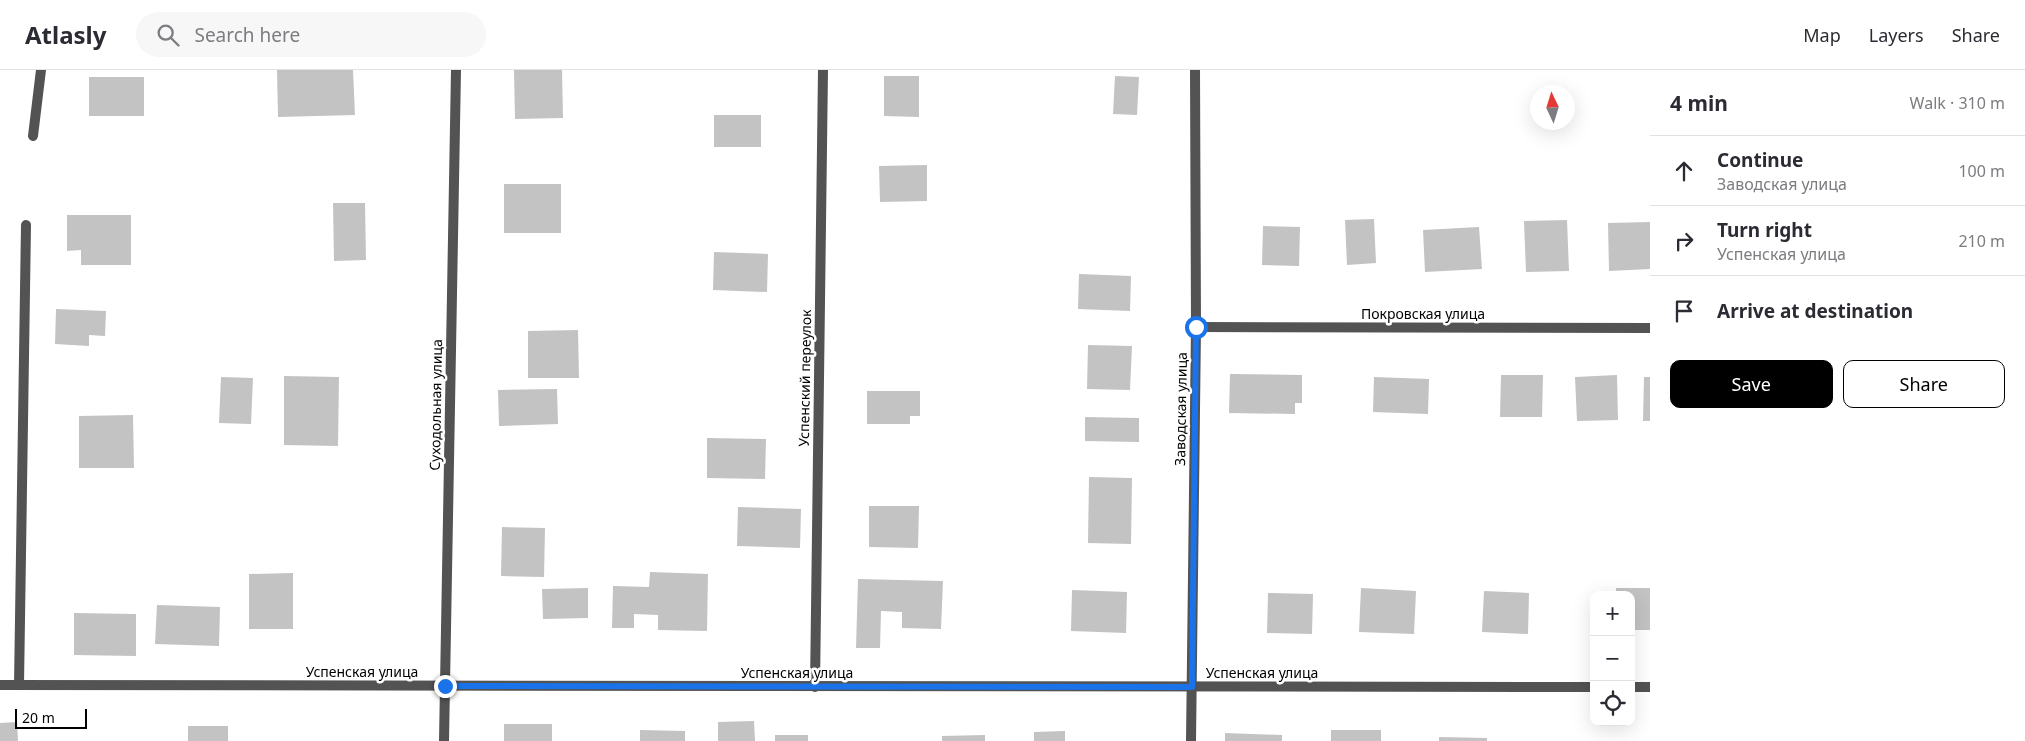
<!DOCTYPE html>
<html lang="en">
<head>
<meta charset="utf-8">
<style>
  body { margin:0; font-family:"Noto Sans",sans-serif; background:#f7f7f7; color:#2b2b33 }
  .controls { position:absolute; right:15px; bottom:15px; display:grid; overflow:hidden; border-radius:10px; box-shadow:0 5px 20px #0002 }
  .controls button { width:45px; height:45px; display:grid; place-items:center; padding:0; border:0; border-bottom:1px solid #e1e1e2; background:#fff; color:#2b2b33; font:25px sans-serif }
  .compass { position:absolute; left:1530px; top:15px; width:45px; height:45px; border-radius:50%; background:#fff; box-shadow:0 5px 20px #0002; rotate:356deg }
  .scale { position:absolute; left:15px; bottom:12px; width:72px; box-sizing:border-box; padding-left:5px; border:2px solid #000; border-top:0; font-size:14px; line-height:18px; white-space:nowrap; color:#000; -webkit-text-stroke:4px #fff; paint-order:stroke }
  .stop { position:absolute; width:15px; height:15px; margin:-11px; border:4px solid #1a73e8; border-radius:50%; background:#fff }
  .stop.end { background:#1a73e8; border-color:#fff; box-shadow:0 1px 5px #0008 }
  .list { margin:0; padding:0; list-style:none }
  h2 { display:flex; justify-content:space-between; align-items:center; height:65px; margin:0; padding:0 20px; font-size:21px }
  h2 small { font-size:16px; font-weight:400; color:#7c7c81 }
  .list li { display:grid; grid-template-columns:32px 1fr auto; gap:15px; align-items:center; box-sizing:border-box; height:70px; padding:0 20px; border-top:1px solid #e1e1e2 }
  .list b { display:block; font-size:19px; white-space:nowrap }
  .list p { margin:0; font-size:16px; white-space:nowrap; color:#7c7c81 }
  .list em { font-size:16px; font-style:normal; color:#7c7c81 }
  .actions { display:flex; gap:10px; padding:15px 20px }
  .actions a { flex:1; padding:11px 0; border:1px solid #000; border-radius:10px; text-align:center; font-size:18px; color:#000 }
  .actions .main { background:#000; color:#fff }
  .icon { flex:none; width:28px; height:28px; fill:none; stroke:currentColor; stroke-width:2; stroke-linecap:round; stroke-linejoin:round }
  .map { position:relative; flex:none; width:1650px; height:671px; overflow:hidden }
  header { display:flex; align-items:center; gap:30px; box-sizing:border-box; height:70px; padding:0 25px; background:#fff; border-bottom:1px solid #e1e1e2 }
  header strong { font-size:24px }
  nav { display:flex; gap:28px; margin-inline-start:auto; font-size:18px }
  .search { width:350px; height:45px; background:#f7f7f7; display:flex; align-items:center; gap:12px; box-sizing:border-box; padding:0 18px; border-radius:28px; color:#7c7c81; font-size:19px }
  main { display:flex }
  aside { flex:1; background:#fff }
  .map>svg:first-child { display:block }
</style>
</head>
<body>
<header>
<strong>Atlasly</strong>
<div class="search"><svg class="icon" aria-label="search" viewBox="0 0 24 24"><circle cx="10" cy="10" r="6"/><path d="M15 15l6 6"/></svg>Search here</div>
<nav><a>Map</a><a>Layers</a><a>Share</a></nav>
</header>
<main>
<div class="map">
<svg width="1650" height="671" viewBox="0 0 1650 671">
  <rect width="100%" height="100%" fill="#fff"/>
  <g fill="#c3c3c3">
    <path d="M277 0H353L355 45 278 47Z"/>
    <path d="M514 0H562L563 48 515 49Z"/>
    <path d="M884 6H919V47L884 46Z"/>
    <path d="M1115 6 1139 7 1137 45 1113 44Z"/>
    <rect x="89" y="7" width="55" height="39"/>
    <rect x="714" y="45" width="47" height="32"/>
    <path d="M927 95V131L880 132 879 96Z"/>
    <rect x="504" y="114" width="57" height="49"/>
    <path d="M333 133H365L366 190 334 191Z"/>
    <path d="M67 145H131V195H81V180L67 181Z"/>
    <path d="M1374 149 1376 193 1347 195 1345 150Z"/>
    <path d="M1567 150 1569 201 1526 202 1524 151Z"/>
    <path d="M1650 152V199L1609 201 1608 153Z"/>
    <path d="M1263 156 1300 157 1299 196 1262 195Z"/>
    <path d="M1479 157 1482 199 1425 202 1423 160Z"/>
    <path d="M714 182 768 184 767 222 713 220Z"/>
    <path d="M1079 204 1131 206 1130 241 1078 239Z"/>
    <path d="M56 239 106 241 105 266 89 265V276L55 274Z"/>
    <path d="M578 260 579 308H528V261Z"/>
    <path d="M1088 275 1132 276 1130 320 1087 319Z"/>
    <path d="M1230 304 1302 305V333H1295V344L1229 343Z"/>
    <path d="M1501 305H1543L1542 347H1500Z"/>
    <path d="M1617 305 1618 350 1577 351 1575 307Z"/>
    <path d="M284 306 339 307 338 376 284 375Z"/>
    <path d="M221 307 253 308 251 354 219 353Z"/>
    <path d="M1374 307 1429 309 1428 344 1373 342Z"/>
    <path d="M1644 307H1650V351H1643Z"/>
    <path d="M557 319 558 354 499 356 498 320Z"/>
    <path d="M867 321H920V346H910V354H867Z"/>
    <path d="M133 345 134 398H79V346Z"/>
    <path d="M1085 347 1139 348V372L1085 371Z"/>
    <path d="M707 368 766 369 765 409 707 408Z"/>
    <path d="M1089 407 1132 408 1131 474 1088 473Z"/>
    <path d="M869 436H919L918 478 869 477Z"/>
    <path d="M738 437 801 439 800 478 737 476Z"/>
    <path d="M502 457 545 458 544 507 501 506Z"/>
    <path d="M650 502 708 504 707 561 658 560V545L634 544V558H612L613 516 649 517Z"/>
    <path d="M293 503V559H249V504Z"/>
    <path d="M858 509 943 511 941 559 902 558V542L881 541 880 578H856Z"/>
    <path d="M588 518V548L543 549 542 519Z"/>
    <path d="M1361 518 1416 521 1414 564 1359 562Z"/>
    <path d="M1616 518H1650V560H1631V525H1616Z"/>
    <path d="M1072 520 1127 522 1126 563 1071 561Z"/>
    <path d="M1484 521 1529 523 1528 564 1482 562Z"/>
    <path d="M1268 523 1313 524 1312 564 1267 563Z"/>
    <path d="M157 535 220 537 219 576 155 574Z"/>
    <path d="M74 543 136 544V586L74 585Z"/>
    <path d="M754 651 755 671H718V652Z"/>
    <path d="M17 652 18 671H0V653Z"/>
    <rect x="504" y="654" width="48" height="17"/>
    <rect x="188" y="656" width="40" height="15"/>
    <path d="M640 660 685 661V671H640Z"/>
    <rect x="1331" y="660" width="50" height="11"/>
    <path d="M1065 661V671H1034V662Z"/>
    <path d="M1225 663 1282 665V671H1225Z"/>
    <rect x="775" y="665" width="33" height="6"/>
    <path d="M985 665V671H942V666Z"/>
    <path d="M1439 667 1487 668V671H1439Z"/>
  </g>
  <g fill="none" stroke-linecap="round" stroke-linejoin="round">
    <path stroke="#535353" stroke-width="10" d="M1196 257 1650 258"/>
    <g stroke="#535353" stroke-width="10">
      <path d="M33 66 41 0"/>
      <path d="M0 615 1594 617"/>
      <path d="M19 615 26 155"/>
      <path d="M815 617 823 0"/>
      <path d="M1631 617H1650"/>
      <path d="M444 671 456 0"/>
      <path d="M1191 671 1196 257 1195 0"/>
    </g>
  </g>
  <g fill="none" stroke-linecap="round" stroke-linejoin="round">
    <path stroke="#1a73e8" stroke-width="6" d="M445 616 1192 617 1196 257"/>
  </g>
  <g text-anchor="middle" stroke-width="5" stroke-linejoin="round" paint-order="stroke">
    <g font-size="14" fill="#000" stroke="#fff">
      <text x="1423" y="249">Покровская улица</text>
      <text transform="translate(805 308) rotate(-89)" y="5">Успенский переулок</text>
      <text transform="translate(436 335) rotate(-89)" y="5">Суходольная улица</text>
      <text transform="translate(1181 339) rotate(-89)" y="5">Заводская улица</text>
      <text x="362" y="607">Успенская улица</text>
      <text x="797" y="608">Успенская улица</text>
      <text x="1262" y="608">Успенская улица</text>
    </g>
  </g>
</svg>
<div class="controls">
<button>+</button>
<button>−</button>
<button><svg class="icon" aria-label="locate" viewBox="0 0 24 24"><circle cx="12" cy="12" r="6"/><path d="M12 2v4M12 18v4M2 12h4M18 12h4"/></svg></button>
</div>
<svg class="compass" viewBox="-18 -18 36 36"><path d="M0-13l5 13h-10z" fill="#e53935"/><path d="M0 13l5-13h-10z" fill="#7c7c81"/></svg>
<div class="scale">20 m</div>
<div class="stop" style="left:1196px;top:257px"></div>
<div class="stop end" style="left:445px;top:616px"></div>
</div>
<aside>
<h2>4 min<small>Walk · 310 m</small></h2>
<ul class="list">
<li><svg class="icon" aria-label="ahead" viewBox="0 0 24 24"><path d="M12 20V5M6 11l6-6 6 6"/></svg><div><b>Continue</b><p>Заводская улица</p></div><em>100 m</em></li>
<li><svg class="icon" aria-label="right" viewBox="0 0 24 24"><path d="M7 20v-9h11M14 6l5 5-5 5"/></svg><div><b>Turn right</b><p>Успенская улица</p></div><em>210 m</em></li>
<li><svg class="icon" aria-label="arrive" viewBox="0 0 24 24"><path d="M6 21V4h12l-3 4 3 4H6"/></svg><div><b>Arrive at destination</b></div></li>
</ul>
<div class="actions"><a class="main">Save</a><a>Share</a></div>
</aside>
</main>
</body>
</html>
